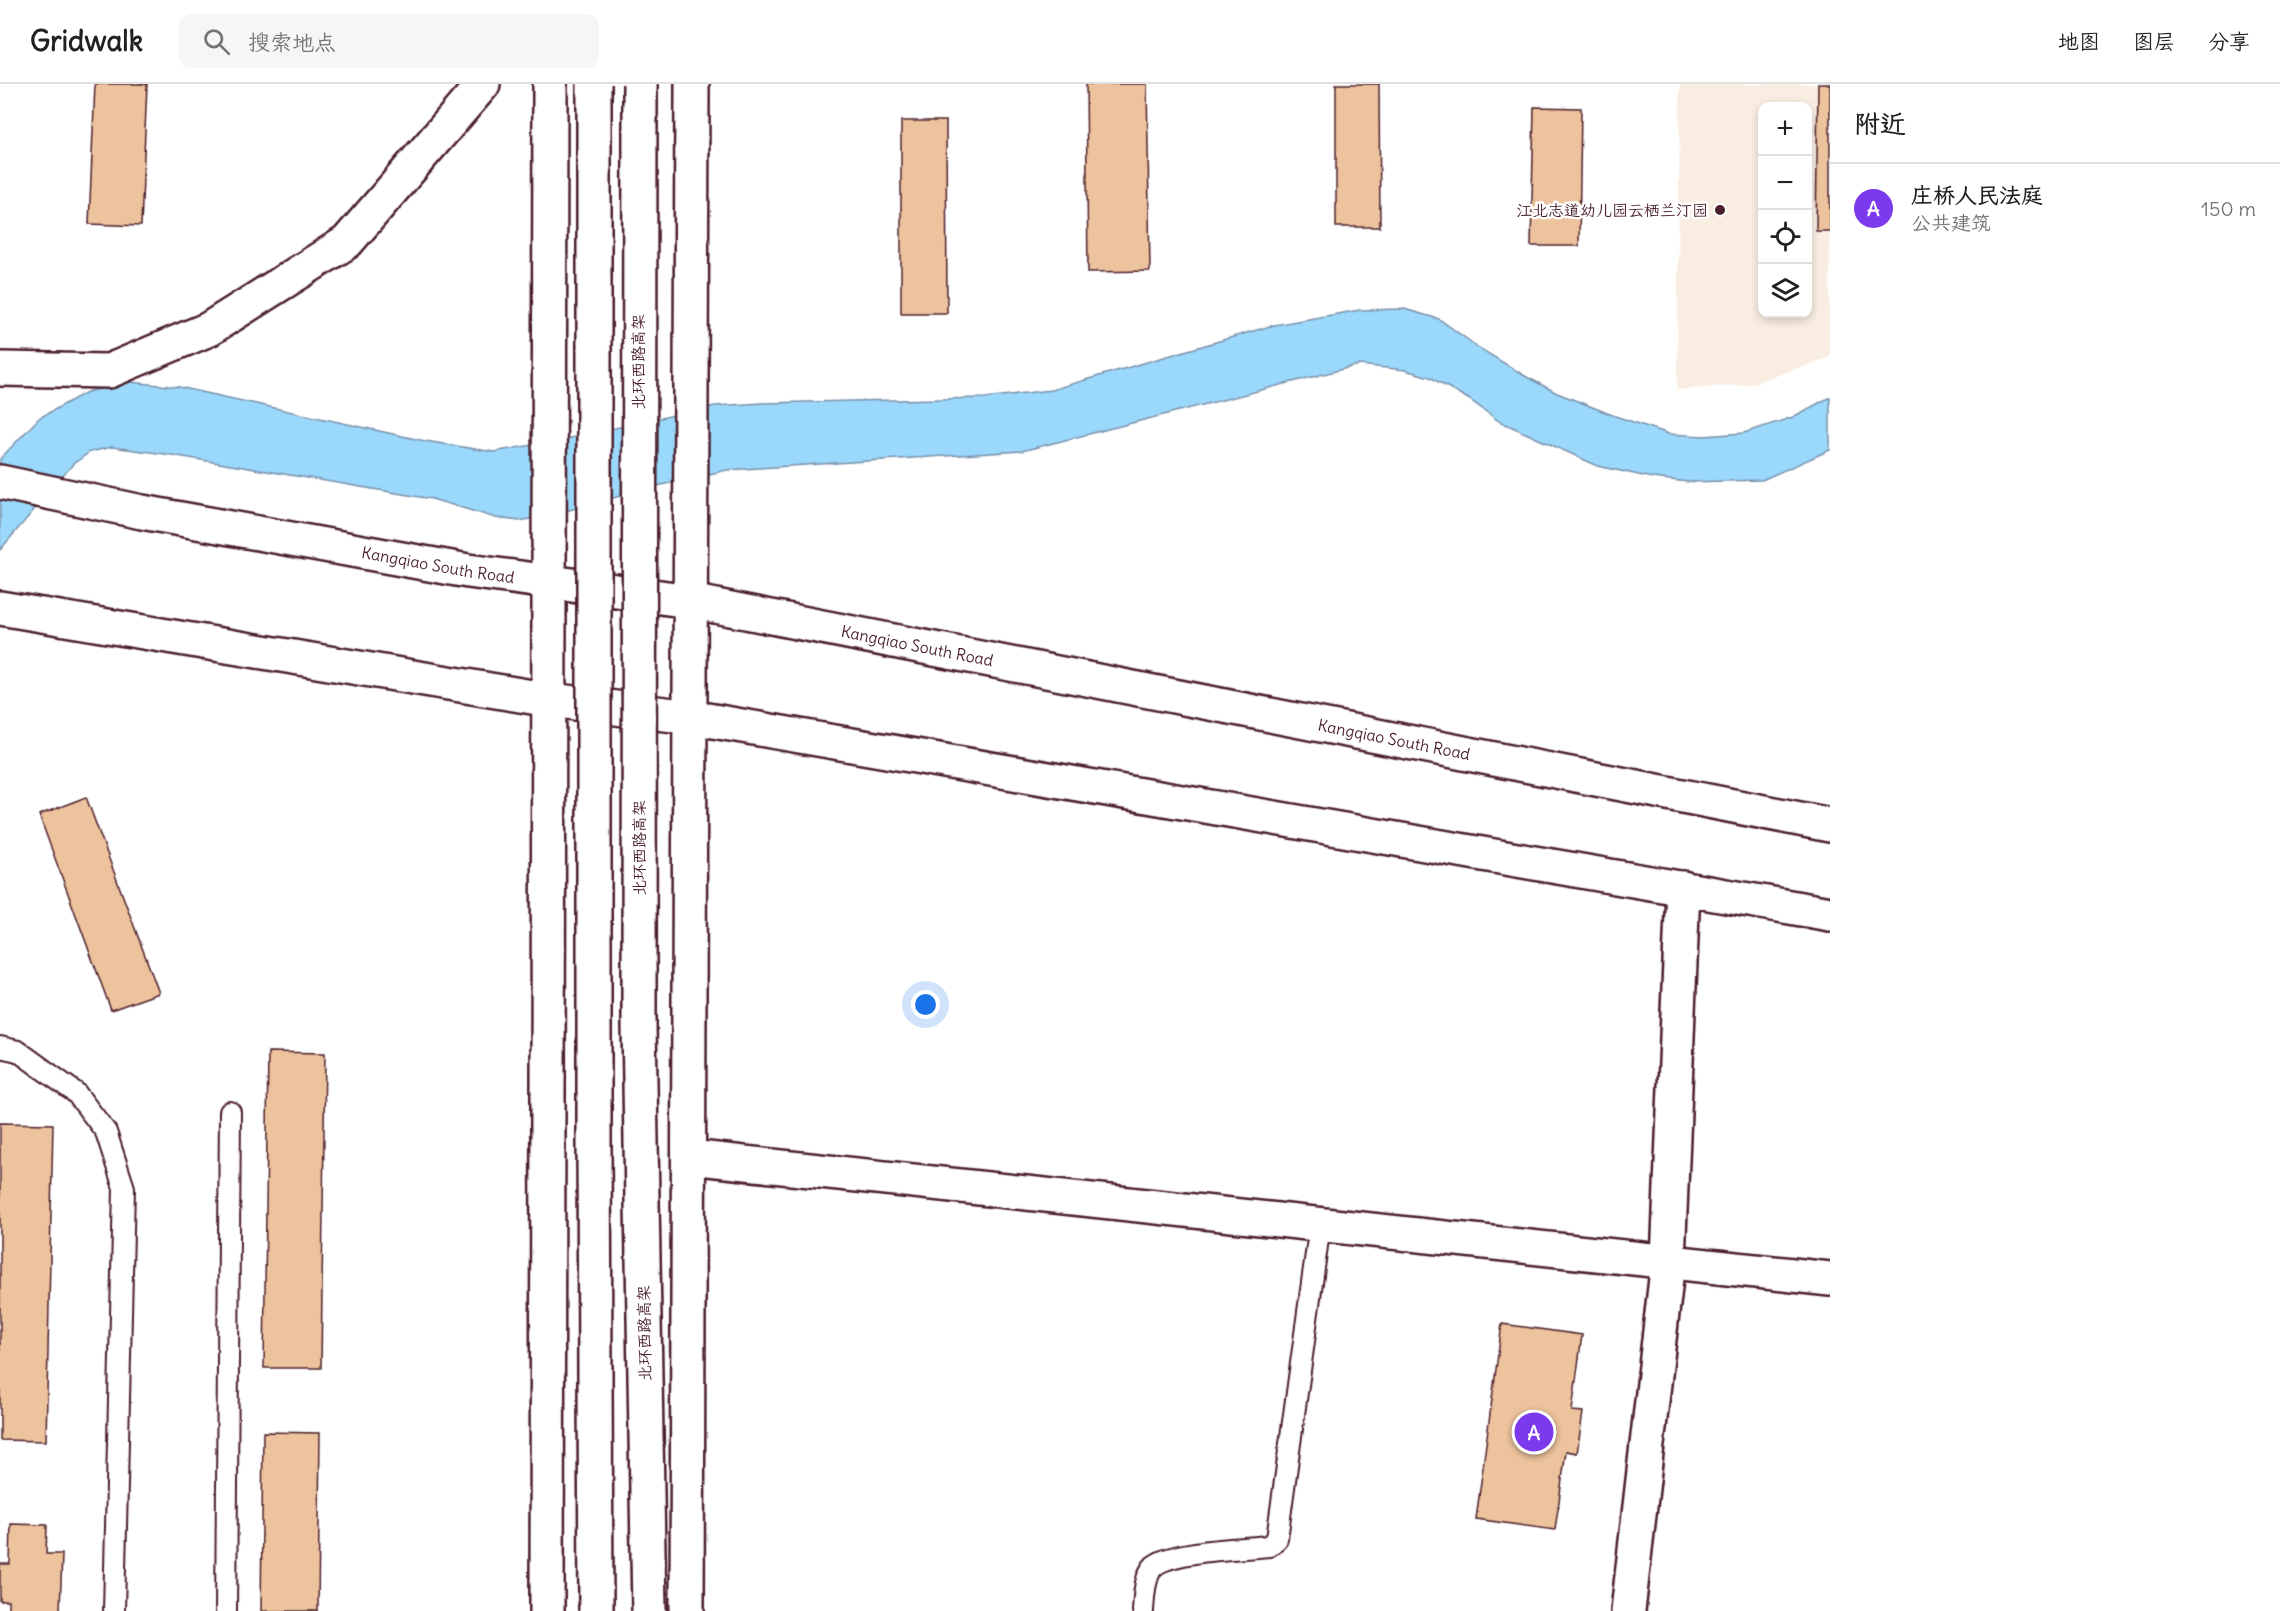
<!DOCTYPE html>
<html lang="zh">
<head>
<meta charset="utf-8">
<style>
  body { margin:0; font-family:Delius,"LXGW WenKai TC",sans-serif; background:#f6f6f6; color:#202124 }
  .controls { position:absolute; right:18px; top:18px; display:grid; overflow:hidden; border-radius:12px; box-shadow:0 3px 9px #0003 }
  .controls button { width:54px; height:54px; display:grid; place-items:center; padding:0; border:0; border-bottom:2px solid #e0e0e0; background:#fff; color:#202124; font:30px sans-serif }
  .you { position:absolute; left:926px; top:921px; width:21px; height:21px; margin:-15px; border:4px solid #fff; border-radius:50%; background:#1a73e8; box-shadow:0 0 0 9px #1a73e833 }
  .badge { display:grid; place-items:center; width:39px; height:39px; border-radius:50%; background:#7c3aed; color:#fff; font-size:20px; font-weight:700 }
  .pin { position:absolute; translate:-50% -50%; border:3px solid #fff; box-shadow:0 2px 6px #0006 }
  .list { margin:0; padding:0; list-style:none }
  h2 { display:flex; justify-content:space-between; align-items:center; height:78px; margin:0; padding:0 24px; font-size:26px }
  h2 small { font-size:20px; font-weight:400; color:#757577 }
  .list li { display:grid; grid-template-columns:39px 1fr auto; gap:18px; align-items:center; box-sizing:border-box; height:90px; padding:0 24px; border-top:2px solid #e0e0e0 }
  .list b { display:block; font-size:22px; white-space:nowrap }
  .list p { margin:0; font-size:20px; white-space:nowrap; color:#757577 }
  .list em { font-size:20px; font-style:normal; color:#757577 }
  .icon { flex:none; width:33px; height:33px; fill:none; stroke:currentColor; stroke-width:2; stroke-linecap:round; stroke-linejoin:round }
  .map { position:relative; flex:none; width:1830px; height:1527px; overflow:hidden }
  header { display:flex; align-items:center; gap:36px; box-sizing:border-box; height:84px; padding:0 30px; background:#fff; border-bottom:2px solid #e0e0e0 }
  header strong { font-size:28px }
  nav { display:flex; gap:33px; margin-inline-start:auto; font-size:21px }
  .search { width:420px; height:54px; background:#f6f6f6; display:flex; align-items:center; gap:15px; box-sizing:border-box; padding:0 21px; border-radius:12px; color:#757577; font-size:22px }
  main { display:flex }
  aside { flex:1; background:#fff }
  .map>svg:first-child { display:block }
</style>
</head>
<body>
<header>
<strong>Gridwalk</strong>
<div class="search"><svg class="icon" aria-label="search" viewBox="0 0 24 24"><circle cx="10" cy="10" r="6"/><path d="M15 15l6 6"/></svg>搜索地点</div>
<nav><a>地图</a><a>图层</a><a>分享</a></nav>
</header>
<main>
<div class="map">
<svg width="1830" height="1527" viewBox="0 0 1830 1527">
  <rect width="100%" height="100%" fill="#fff"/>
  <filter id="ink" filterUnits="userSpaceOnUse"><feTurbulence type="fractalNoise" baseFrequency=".0167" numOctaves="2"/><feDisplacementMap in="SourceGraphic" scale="12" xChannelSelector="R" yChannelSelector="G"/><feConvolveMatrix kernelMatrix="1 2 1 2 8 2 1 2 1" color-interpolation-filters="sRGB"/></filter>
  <g filter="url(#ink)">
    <path fill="#f9ede1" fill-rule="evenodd" d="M1680 0H1830V272L1825 275 1751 300 1677 306ZM1762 22H1808V230H1762Z"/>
    <path fill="#9ad9fc" stroke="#7a8fa8" stroke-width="1.5" d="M1404 225 1439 235 1479 264 1525 292 1557 309 1615 332 1669 350 1704 352 1744 349 1793 333 1830 313V366L1762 396 1689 398 1652 394 1598 382 1499 337 1470 316 1430 293 1405 286 1359 281 1022 367 727 386 657 402 562 428 520 437 496 434 432 415 172 371 112 363 90 368 73 380 0 466V375L39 334 87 308 130 298 179 303 425 357 494 368 570 354 715 322 763 319 985 314 1051 306 1274 241 1360 226Z"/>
    <g fill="#ecc39c" stroke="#4a1f2b" stroke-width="1.5">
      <path d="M95 0H147L141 142 89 140Z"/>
      <path d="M1086 0H1147L1150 187 1088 188Z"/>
      <path d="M1336 0H1379L1380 143H1336Z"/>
      <path d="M1818 0H1830V147H1816Z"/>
      <path d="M1534 23 1581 24 1579 162H1531Z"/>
      <path d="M901 37H946L947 229H901Z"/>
      <path d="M86 713 159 909 111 926 39 731Z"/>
      <path d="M268 968 325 969 321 1284H264Z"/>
      <path d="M0 1039 53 1040 46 1357 0 1356Z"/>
      <path d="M1502 1240 1582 1251 1572 1327 1583 1328 1577 1369 1566 1367 1555 1446 1476 1435Z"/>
      <path d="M263 1348 320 1349 318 1527H261Z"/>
      <path d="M11 1440 47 1441 46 1470H62L60 1527H8V1517H0V1480H10Z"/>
    </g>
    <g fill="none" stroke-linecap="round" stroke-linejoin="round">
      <defs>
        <g id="lane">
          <path d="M0 963 18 967 76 1009 106 1048 124 1104 114 1527"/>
          <path d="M226 1527 230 1028"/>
          <path d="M1143 1527C1144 1514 1144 1492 1154 1482 1173 1466 1242 1465 1269 1462L1277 1455 1320 1140"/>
        </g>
        <g id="secondary">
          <path d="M689 1073 1830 1195"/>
          <path d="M1628 1527 1668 1177 1683 804"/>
        </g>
        <g id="primary">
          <path d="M0 285 109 287 209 245 347 158 483 0"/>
          <path id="s1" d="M0 398 142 428 468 487 690 517 1830 741"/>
          <path d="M0 524 550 616 690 633 1830 830"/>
          <path d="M547 1527 550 0"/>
          <path d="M687 1527 692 0"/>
        </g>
      </defs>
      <use href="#lane" stroke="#4a1f2b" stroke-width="24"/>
      <use href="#secondary" stroke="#4a1f2b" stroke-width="38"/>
      <use href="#primary" stroke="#4a1f2b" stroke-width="38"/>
      <use href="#lane" stroke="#fff" stroke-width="20"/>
      <use href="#secondary" stroke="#fff" stroke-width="33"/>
      <use href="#primary" stroke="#fff" stroke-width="33"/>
      <defs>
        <g id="highway-bridge">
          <path d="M594 0V1058L596 1527"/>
          <path d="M640 0 639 940 649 1527"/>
        </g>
      </defs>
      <use href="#highway-bridge" stroke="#4a1f2b" stroke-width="38" stroke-linecap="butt"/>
      <use href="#highway-bridge" stroke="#fff" stroke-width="33"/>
    </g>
  </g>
  <circle fill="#4a1f2b" stroke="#fff" stroke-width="2" cx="1720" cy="126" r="6"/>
  <g text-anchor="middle" stroke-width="5" stroke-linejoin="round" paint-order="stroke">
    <g font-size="16" fill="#4a1f2b" stroke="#fff" text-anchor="end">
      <text x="1708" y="132">江北志道幼儿园云栖兰汀园</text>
    </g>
    <g font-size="16" fill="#4a1f2b" stroke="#fff">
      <text transform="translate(638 278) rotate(-90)" y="6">北环西路高架</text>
      <text dy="6" stroke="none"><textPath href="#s1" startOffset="446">Kangqiao South Road</textPath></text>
      <text dy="6" stroke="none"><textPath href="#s1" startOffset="932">Kangqiao South Road</textPath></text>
      <text dy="6" stroke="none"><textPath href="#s1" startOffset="1418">Kangqiao South Road</textPath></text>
      <text transform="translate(639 764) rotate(-90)" y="6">北环西路高架</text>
      <text transform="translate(644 1249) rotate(-91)" y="6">北环西路高架</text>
    </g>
  </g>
</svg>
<div class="controls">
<button>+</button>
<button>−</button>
<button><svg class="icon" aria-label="locate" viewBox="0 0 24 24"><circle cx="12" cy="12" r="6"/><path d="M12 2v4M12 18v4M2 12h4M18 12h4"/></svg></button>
<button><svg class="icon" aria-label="layers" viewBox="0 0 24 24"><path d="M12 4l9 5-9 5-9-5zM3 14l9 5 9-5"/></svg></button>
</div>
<div class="you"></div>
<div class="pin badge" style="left:1534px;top:1348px">A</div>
</div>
<aside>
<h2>附近<small></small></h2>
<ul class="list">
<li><span class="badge">A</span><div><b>庄桥人民法庭</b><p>公共建筑</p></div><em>150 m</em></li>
</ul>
</aside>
</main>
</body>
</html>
